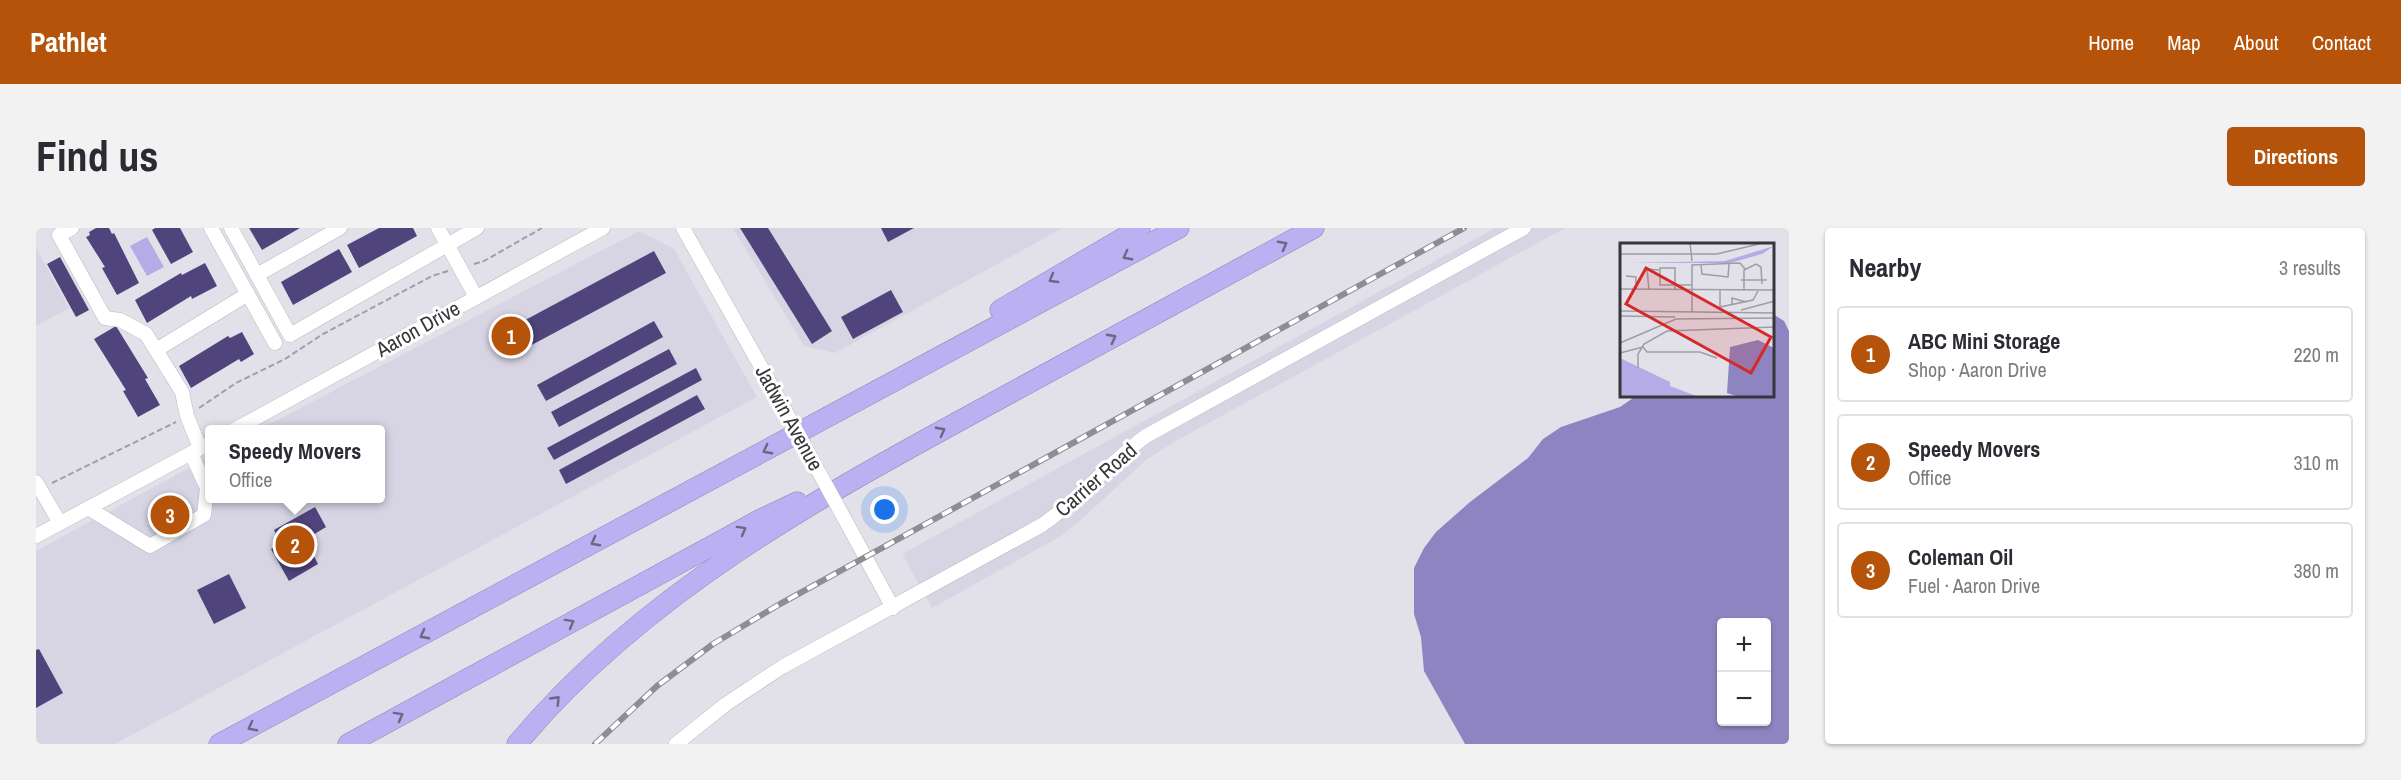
<!DOCTYPE html>
<html lang="en">
<head>
<meta charset="utf-8">
<style>
  body { margin:0; font-family:"Archivo Narrow",sans-serif; background:#f2f2f3; color:#2b2b33 }
  .controls { position:absolute; right:18px; bottom:18px; display:grid; overflow:hidden; border-radius:6px; box-shadow:0 2px 4px #0004 }
  .controls button { width:54px; height:54px; display:grid; place-items:center; padding:0; border:0; border-bottom:2px solid #e1e1e2; background:#fff; color:#2b2b33; font:30px sans-serif }
  .you { position:absolute; left:849px; top:282px; width:21px; height:21px; margin:-15px; border:4px solid #fff; border-radius:50%; background:#1a73e8; box-shadow:0 0 0 9px #1a73e833 }
  .badge { display:grid; place-items:center; width:39px; height:39px; border-radius:50%; background:#b45309; color:#fff; font-size:20px; font-weight:700 }
  .pin { position:absolute; translate:-50% -50%; border:3px solid #fff; box-shadow:0 2px 6px #0006 }
  .popup { position:absolute; left:169px; top:197px; width:180px; height:78px; box-sizing:border-box; display:grid; place-content:center; border-radius:6px; background:#fff; filter:drop-shadow(0 2px 4px #0005); font-size:20px; white-space:nowrap; color:#7c7c81 }
  .popup b { font-size:22px; color:#2b2b33 }
  .popup::after { content:''; position:absolute; left:50%; top:100%; margin-left:-12px; border:12px solid transparent; border-top-color:#fff }
  .list { margin:0; padding:0; list-style:none }
  h2 { display:flex; justify-content:space-between; align-items:center; height:78px; margin:0; padding:0 24px; font-size:26px }
  h2 small { font-size:20px; font-weight:400; color:#7c7c81 }
  .list li { display:grid; grid-template-columns:39px 1fr auto; gap:18px; align-items:center; box-sizing:border-box; height:96px; margin:0 12px 12px; padding:0 12px; border:2px solid #e1e1e2; border-radius:6px }
  .list b { display:block; font-size:22px; white-space:nowrap }
  .list p { margin:0; font-size:20px; white-space:nowrap; color:#7c7c81 }
  .list em { font-size:20px; font-style:normal; color:#7c7c81 }
  .map { position:relative; flex:none; width:1753px; height:516px; overflow:hidden; border-radius:6px }
  header { display:flex; align-items:center; gap:36px; box-sizing:border-box; height:84px; padding:0 30px; background:#b45309; color:#fff }
  header strong { font-size:28px }
  nav { display:flex; gap:33px; margin-inline-start:auto; font-size:21px }
  .intro { display:flex; align-items:center; justify-content:space-between; box-sizing:border-box; height:144px; padding:0 36px }
  h1 { margin:0; font-size:42px }
  .button { padding:15px 27px; border-radius:6px; background:#b45309; color:#fff; font-size:21px; font-weight:700 }
  main { display:flex; gap:36px; padding:0 36px }
  aside { flex:1; background:#fff; border-radius:6px; box-shadow:0 2px 4px #0004 }
  .map>svg:first-child { display:block }
</style>
</head>
<body>
<header>
<strong>Pathlet</strong>
<nav><a>Home</a><a>Map</a><a>About</a><a>Contact</a></nav>
</header>
<div class="intro"><h1>Find us</h1><a class="button">Directions</a></div>
<main>
<div class="map">
<svg width="1753" height="516" viewBox="0 0 1753 516">
  <rect width="100%" height="100%" fill="#e2e1ea"/>
  <g fill="#d7d5e4">
    <path d="M697 0H1027L799 125 768 118Z"/>
    <path d="M1459 0H1529L1138 214 1110 232 1047 290 1025 308 896 380 866 326Z"/>
    <path d="M603 3 638 21 721 169 79 516H0V323L173 229 174 270H344V202L224 201Z"/>
    <path d="M0 20 33 80 0 98Z"/>
  </g>
  <path fill="#b4abe7" d="M111 9 128 39 111 48 94 18Z"/>
  <path fill="#8e84c1" fill-rule="evenodd" d="M1737 86 1748 93 1753 103V516H1429L1388 443 1385 409 1378 386V340L1388 320 1400 304 1434 274 1492 230 1507 211 1525 199 1584 179 1600 168H1736ZM1686 394H1730V494H1686Z"/>
  <g fill="#4f447b">
    <path d="M60 0H73L76 6 78 5 103 55 81 67 66 40 69 39 50 9 54 7 53 4Z"/>
    <path d="M119 0H144L157 24 135 36 116 2Z"/>
    <path d="M213 0H264L226 22Z"/>
    <path d="M343 0H377L381 8 323 40 311 17Z"/>
    <path d="M704 0H732L796 103 776 116Z"/>
    <path d="M845 0H878L852 14Z"/>
    <path d="M303 21 316 44 257 77 245 54Z"/>
    <path d="M618 23 630 45 477 127 465 105Z"/>
    <path d="M24 29 53 82 40 89 11 36Z"/>
    <path d="M169 35 181 58 156 71 155 68 111 95 99 72 145 45 146 47Z"/>
    <path d="M855 62 867 84 817 111 805 89Z"/>
    <path d="M618 93 627 109 510 173 501 157Z"/>
    <path d="M80 98 112 150 109 151 124 177 102 189 87 163 90 162 58 111Z"/>
    <path d="M206 104 218 126 205 134 203 131 155 160 143 138 192 108 194 110Z"/>
    <path d="M633 121 641 136 523 199 515 184Z"/>
    <path d="M660 140 666 152 518 232 511 220Z"/>
    <path d="M661 167 669 181 530 256 523 242Z"/>
    <path d="M138 276 146 290 131 298 123 284Z"/>
    <path d="M279 279 290 299 272 310 276 317 273 319 282 336 253 353 235 321 245 316 238 302Z"/>
    <path d="M193 346 210 380 178 396 161 362Z"/>
    <path d="M3 421 27 465 0 480V422Z"/>
  </g>
  <g fill="none" stroke-linecap="round" stroke-linejoin="round">
    <defs>
      <g id="minor">
        <path d="M36 0 23 7 69 90 84 92 110 106 146 164 151 188 164 220"/>
        <path d="M175 0 239 115"/>
        <path d="M195 0 254 107 441 0"/>
        <path d="M402 0 440 69"/>
        <path d="M647 0 733 153"/>
        <path d="M221 47 304 0"/>
        <path d="M120 122 212 66"/>
        <path d="M198 202 567 0"/>
        <path d="M0 254 24 295"/>
        <path d="M52 280 114 318 168 287 171 260 155 225"/>
        <path d="M0 308 174 215"/>
        <path d="M819 310 857 380"/>
        <path d="M640 516 690 476 746 439 1006 297C1044 271 1073 235 1110 208L1488 0"/>
      </g>
      <g id="highway">
        <path d="M964 82 1104 0"/>
        <path d="M183 516 1143 0"/>
        <path d="M312 516 725 291 761 274"/>
        <path d="M481 516C607 364 787 267 958 174 1065 116 1171 58 1278 0"/>
      </g>
    </defs>
    <use href="#minor" stroke="#b9b8c0" stroke-width="15"/>
    <use href="#highway" stroke="#8c86b2" stroke-width="21"/>
    <g stroke="#9f9fa5" stroke-width="2" stroke-dasharray="6 3" stroke-linecap="butt">
      <path d="M438 36 448 33 506 0"/>
      <path d="M163 180 200 155 249 131 287 106 396 48 412 43"/>
      <path d="M16 255 140 194"/>
    </g>
    <use href="#minor" stroke="#fff" stroke-width="14"/>
    <use href="#highway" stroke="#bab0f2" stroke-width="20"/>
    <defs>
      <path id="rail" d="M559 516 621 458 677 416 744 376 1428 0"/>
    </defs>
    <use href="#rail" stroke="#8d8d93" stroke-width="6"/>
    <use href="#rail" stroke="#fff" stroke-width="4" stroke-dasharray="11" stroke-linecap="butt"/>
    <defs>
      <path id="minor-bridge" d="M733 153 819 310"/>
    </defs>
    <use href="#minor-bridge" stroke="#b9b8c0" stroke-width="15" stroke-linecap="butt"/>
    <use href="#minor-bridge" stroke="#fff" stroke-width="14"/>
  </g>
  <defs><path id="oneway-chevron" d="M-2-3.5L2.5 0L-2 3.5" fill="none" stroke-width="1.6" stroke-linecap="round" stroke-linejoin="round" transform="scale(1.5)"/></defs>
  <g stroke="#6b6784">
    <use href="#oneway-chevron" transform="translate(1247 17) rotate(-28)"/>
    <use href="#oneway-chevron" transform="translate(1091 28) rotate(152)"/>
    <use href="#oneway-chevron" transform="translate(1017 51) rotate(150)"/>
    <use href="#oneway-chevron" transform="translate(1076 110) rotate(-28)"/>
    <use href="#oneway-chevron" transform="translate(905 203) rotate(-28)"/>
    <use href="#oneway-chevron" transform="translate(731 222) rotate(152)"/>
    <use href="#oneway-chevron" transform="translate(706 302) rotate(-29)"/>
    <use href="#oneway-chevron" transform="translate(559 314) rotate(152)"/>
    <use href="#oneway-chevron" transform="translate(534 395) rotate(-29)"/>
    <use href="#oneway-chevron" transform="translate(388 407) rotate(152)"/>
    <use href="#oneway-chevron" transform="translate(520 472) rotate(-46)"/>
    <use href="#oneway-chevron" transform="translate(363 488) rotate(-29)"/>
    <use href="#oneway-chevron" transform="translate(216 499) rotate(152)"/>
  </g>
  <g text-anchor="middle" stroke-width="6" stroke-linejoin="round" paint-order="stroke">
    <g font-size="21" fill="#37373a" stroke="#fff">
      <text transform="translate(382 101) rotate(-29)" y="7">Aaron Drive</text>
      <text transform="translate(753 190) rotate(61)" y="7">Jadwin Avenue</text>
      <text transform="translate(1060 252) rotate(-41)" y="7">Carrier Road</text>
    </g>
  </g>
  <g transform="translate(1584 15)">
    <rect width="154" height="154" fill="#e2e1ea"/>
    <path d="M154 3 142 11 110 20H8L105 18ZM0 115 50 139V143L79 154H0Z" fill="#b4abe7"/>
    <path d="M138 97 154 105V154H119L107 150 110 104Z" fill="#8e84c1"/>
    <path fill="none" stroke="#9e9da4" stroke-width="1.5" d="M70 0 72 18M0 11H97L143 0M81 22 82 31 108 34 109 21M6 33 16 34V46M121 37H147M0 46 155 47M55 46V25H40V42H72M29 47 27 26 39 27M100 47V64L133 57 138 48M124 48V27L136 21 141 24 142 41M112 62V55L126 59M121 67 155 58M0 68 155 70M72 69V22L120 20 125 26M0 73 55 74M0 100 56 76 155 75M23 104 27 109H80L97 115M0 110 23 104M18 125V111L24 101 47 88 155 84"/>
    <path fill="#d62828" fill-opacity="0.15" stroke="#d62828" stroke-width="3" d="M26 25 151 94 131 130 6 61Z"/>
    <rect width="154" height="154" fill="none" stroke="#37373a" stroke-width="3"/>
  </g>
</svg>
<div class="controls">
<button>+</button>
<button>−</button>
</div>
<div class="you"></div>
<div class="pin badge" style="left:475px;top:108px">1</div>
<div class="pin badge" style="left:259px;top:317px">2</div>
<div class="popup"><b>Speedy Movers</b>Office</div>
<div class="pin badge" style="left:134px;top:287px">3</div>
</div>
<aside>
<h2>Nearby<small>3 results</small></h2>
<ul class="list">
<li><span class="badge">1</span><div><b>ABC Mini Storage</b><p>Shop · Aaron Drive</p></div><em>220 m</em></li>
<li><span class="badge">2</span><div><b>Speedy Movers</b><p>Office</p></div><em>310 m</em></li>
<li><span class="badge">3</span><div><b>Coleman Oil</b><p>Fuel · Aaron Drive</p></div><em>380 m</em></li>
</ul>
</aside>
</main>
</body>
</html>
